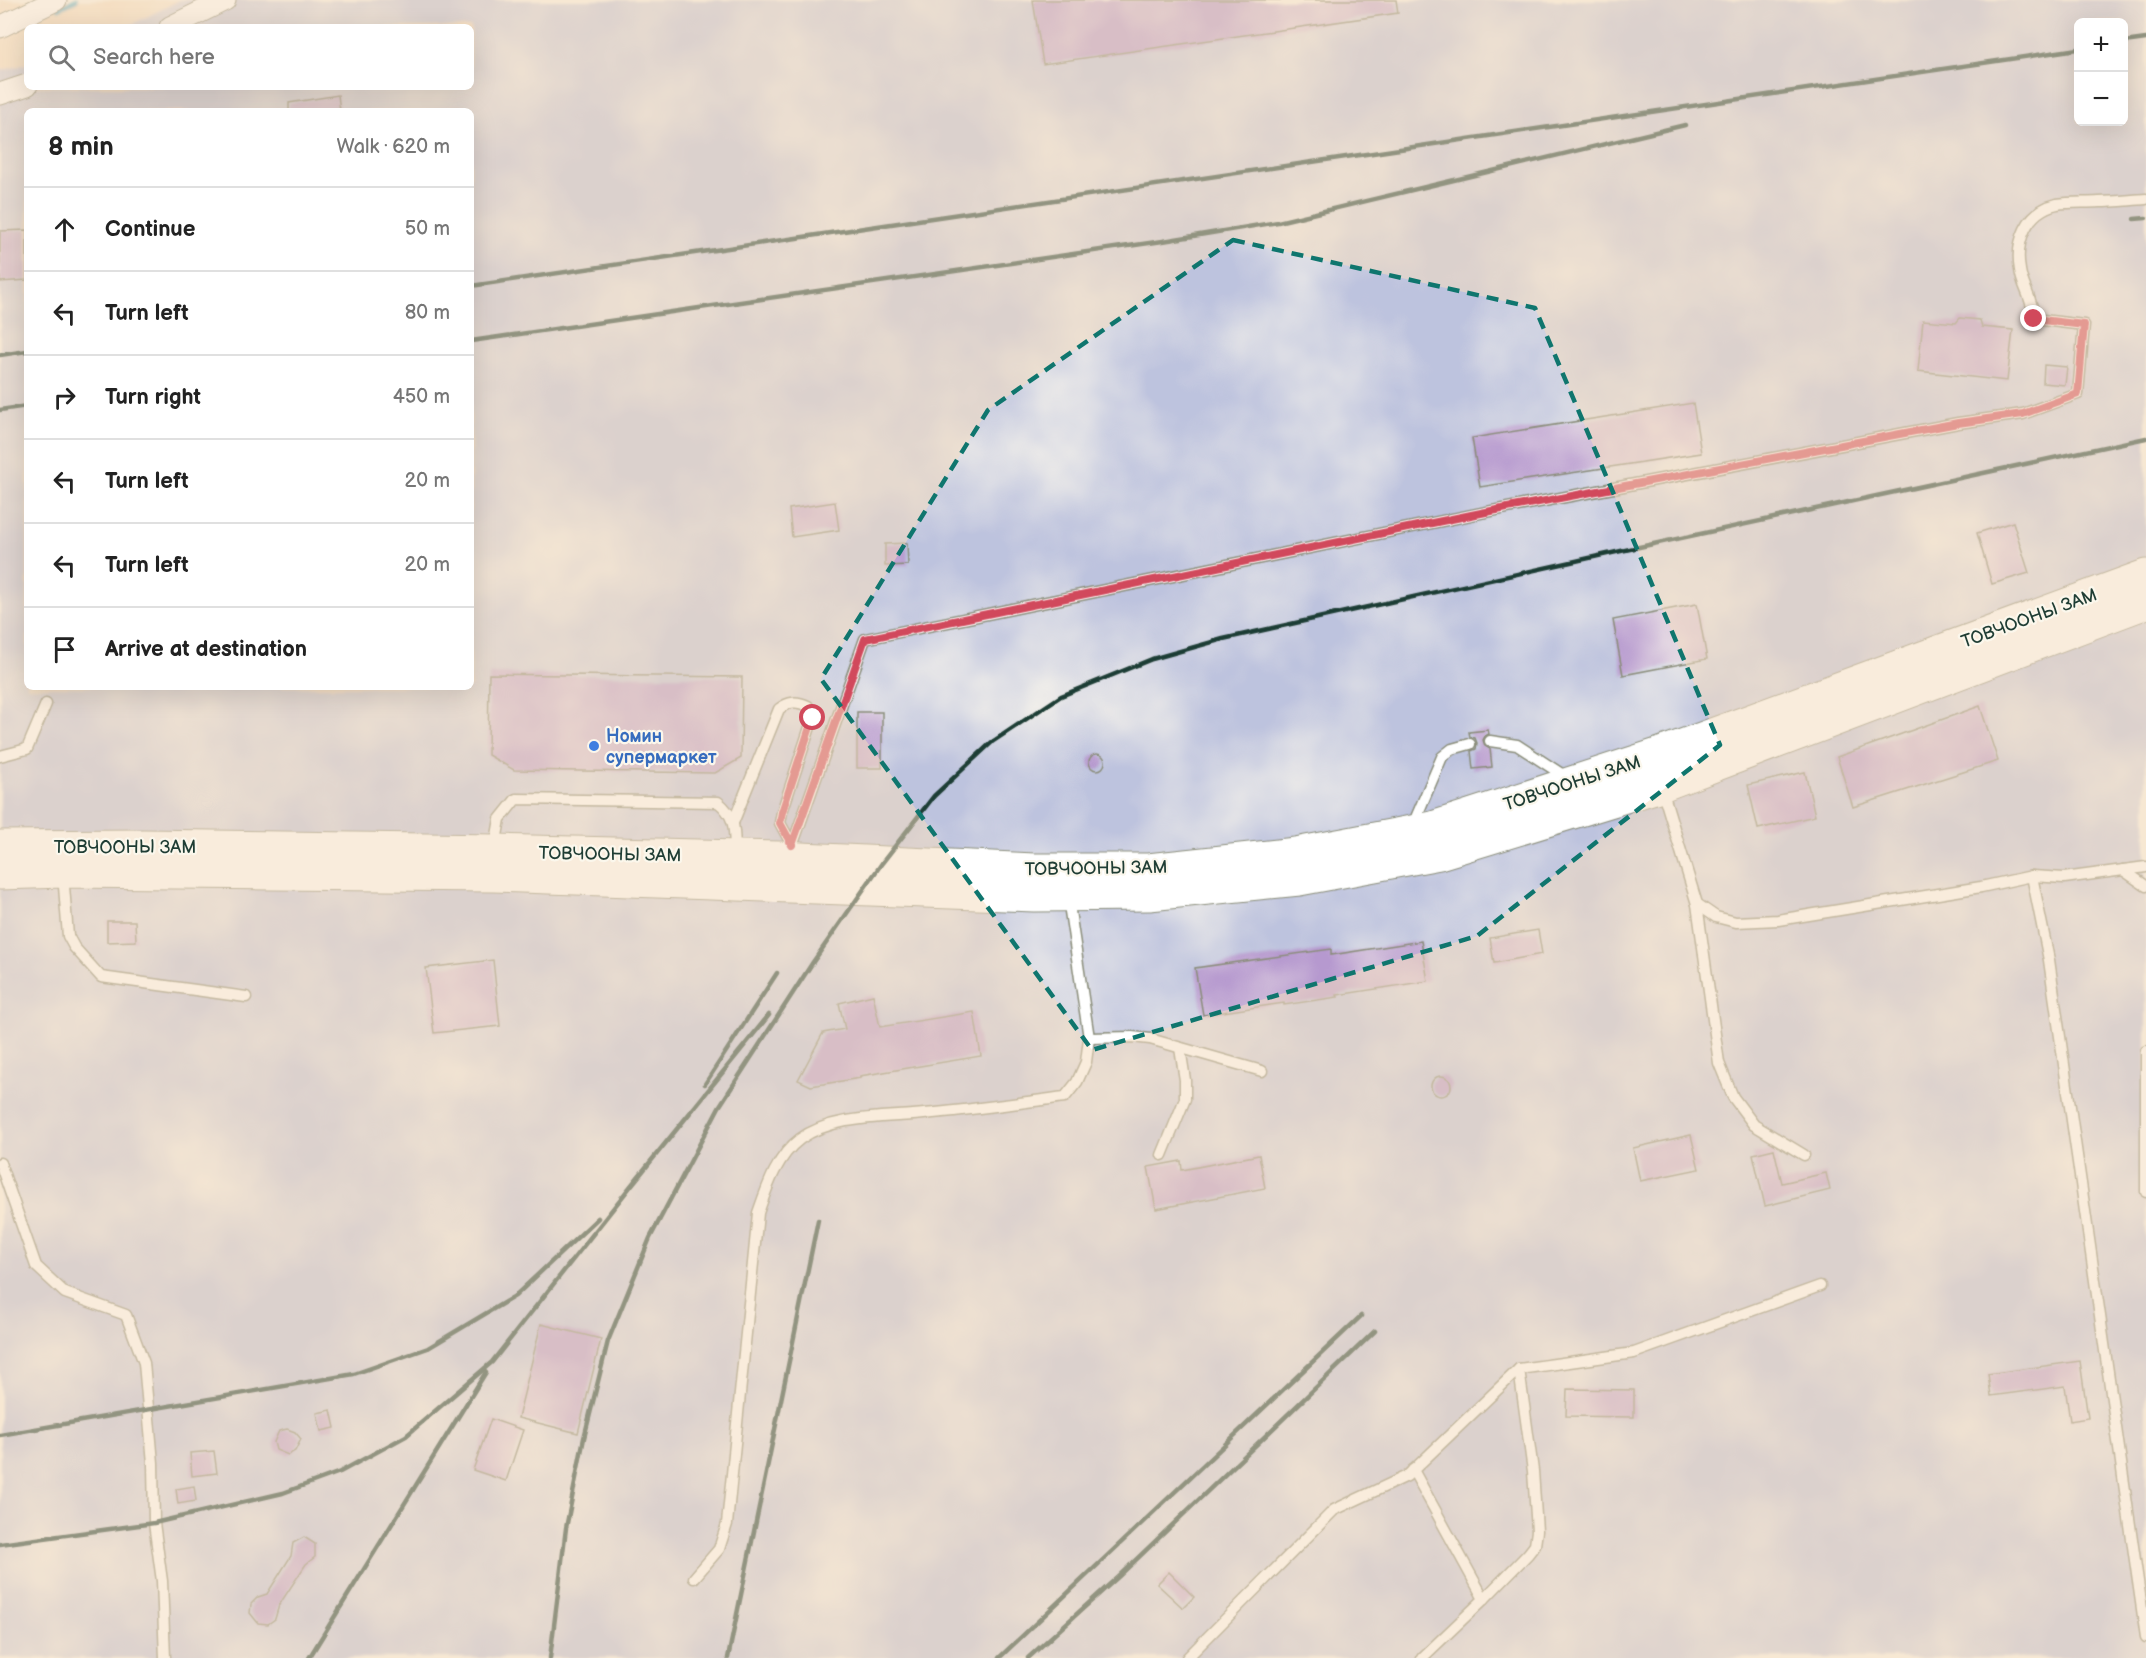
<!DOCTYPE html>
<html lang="en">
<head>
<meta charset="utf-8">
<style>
  body { margin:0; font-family:"Balsamiq Sans",sans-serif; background:#f2f2f2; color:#222 }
  .controls { position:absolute; right:18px; top:18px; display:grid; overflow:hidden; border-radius:9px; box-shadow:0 6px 24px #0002 }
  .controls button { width:54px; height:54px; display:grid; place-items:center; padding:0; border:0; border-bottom:2px solid #e0e0e0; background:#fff; color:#222; font:30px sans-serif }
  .stop { position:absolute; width:18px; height:18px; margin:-14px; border:4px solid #d1495b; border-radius:50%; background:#fff }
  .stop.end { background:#d1495b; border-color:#fff; box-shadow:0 2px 6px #0008 }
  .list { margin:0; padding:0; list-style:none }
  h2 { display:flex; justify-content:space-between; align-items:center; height:78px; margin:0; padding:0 24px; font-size:26px }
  h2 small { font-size:20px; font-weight:400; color:#767676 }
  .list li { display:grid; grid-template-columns:39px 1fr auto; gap:18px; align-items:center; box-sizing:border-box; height:84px; padding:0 24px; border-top:2px solid #e0e0e0 }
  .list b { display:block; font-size:22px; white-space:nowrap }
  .list em { font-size:20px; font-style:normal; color:#767676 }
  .icon { flex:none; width:33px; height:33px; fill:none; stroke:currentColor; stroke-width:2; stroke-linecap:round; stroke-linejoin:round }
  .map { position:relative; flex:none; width:2146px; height:1658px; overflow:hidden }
  .search { position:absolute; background:#fff; box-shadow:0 6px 24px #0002; left:24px; top:24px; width:450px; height:66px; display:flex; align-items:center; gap:15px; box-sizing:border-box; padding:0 21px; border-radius:9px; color:#767676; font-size:22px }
  .panel { position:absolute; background:#fff; box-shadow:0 6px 24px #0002; left:24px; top:108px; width:450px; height:582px; border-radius:9px }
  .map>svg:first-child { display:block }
</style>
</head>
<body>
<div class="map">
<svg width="2146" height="1658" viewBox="0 0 2146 1658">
  <rect width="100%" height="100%" fill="#fbf7ec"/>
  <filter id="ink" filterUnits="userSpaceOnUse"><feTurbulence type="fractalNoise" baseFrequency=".0167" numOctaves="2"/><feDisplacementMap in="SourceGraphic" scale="12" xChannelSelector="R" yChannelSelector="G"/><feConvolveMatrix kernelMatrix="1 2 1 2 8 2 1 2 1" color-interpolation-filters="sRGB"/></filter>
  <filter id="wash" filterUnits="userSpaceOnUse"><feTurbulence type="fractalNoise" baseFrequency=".008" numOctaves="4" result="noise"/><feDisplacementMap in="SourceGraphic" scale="24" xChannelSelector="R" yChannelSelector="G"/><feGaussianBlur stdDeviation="1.35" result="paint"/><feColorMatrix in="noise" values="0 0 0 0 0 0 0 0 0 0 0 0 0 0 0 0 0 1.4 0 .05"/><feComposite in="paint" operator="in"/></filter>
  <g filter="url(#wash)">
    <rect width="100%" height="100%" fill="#f4ddbf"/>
    <path fill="#bdc3de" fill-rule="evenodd" d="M180 0H2146V1658H0V71L27 64V87H471V27H127ZM2078 22H2124V122H2078ZM27 111H471V687H27Z"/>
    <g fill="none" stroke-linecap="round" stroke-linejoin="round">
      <path stroke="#44a6c4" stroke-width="5" d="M59 8 76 0"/>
    </g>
    <g id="blocks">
      <g fill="#b699cf">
        <path d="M1033 0H1396L1398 13 1043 64Z"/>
        <path d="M338 95 340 111H289V103Z"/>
        <path d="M27 230V280L0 282V231Z"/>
        <path d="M1960 318 1980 320 1982 327 2013 330 2007 381 1918 371 1923 320 1956 323Z"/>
        <path d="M2044 365 2067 367 2065 385 2043 383Z"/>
        <path d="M1693 403 1701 453 1480 487 1472 438Z"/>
        <path d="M835 502 839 530 792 537 789 509Z"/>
        <path d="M2013 522 2029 573 1992 584 1977 533Z"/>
        <path d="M907 543 908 565 885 566V544Z"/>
        <path d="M1697 604 1707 659 1623 675 1613 620Z"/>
        <path d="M489 674 742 677 741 758 715 773 514 770 488 755Z"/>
        <path d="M1980 706 1998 761 1853 807 1837 757Z"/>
        <rect x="857" y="712" width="25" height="56"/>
        <path d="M1488 730 1489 734 1485 736 1483 740 1485 746 1490 749 1492 767 1473 769 1471 751 1476 749 1477 743 1475 738 1470 737 1469 732Z"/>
        <circle cx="1097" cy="762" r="8"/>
        <path d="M1805 772 1815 816 1758 829 1748 785Z"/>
        <path d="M107 921H135L136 941 107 942Z"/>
        <path d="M1538 930 1542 954 1494 963 1490 938Z"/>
        <path d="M1421 941 1428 981 1337 995 1338 997 1284 1005V1003L1203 1015 1195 968 1331 949V955Z"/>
        <path d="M493 960 500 1026 434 1033 426 968Z"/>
        <path d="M873 995 880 1027 974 1012 981 1056 860 1076V1078L811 1086 798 1080 823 1033 845 1029 839 1003Z"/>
        <circle cx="1441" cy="1086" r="10"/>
        <path d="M1691 1135 1699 1169 1640 1181 1633 1148Z"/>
        <path d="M1774 1149 1782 1183 1826 1173 1830 1190 1765 1206 1753 1154Z"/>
        <path d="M1259 1155 1265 1188 1156 1209 1148 1167 1181 1161 1182 1170Z"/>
        <path d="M541 1324 601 1339 578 1433 518 1418Z"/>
        <path d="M2080 1361 2088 1418 2070 1421 2065 1386 1991 1396 1988 1374Z"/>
        <path d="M1567 1389 1634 1390V1417L1566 1416Z"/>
        <path d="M331 1410 335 1428 321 1431 317 1413Z"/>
        <path d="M491 1419 523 1430 506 1481 473 1470Z"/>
        <path d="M287 1429 295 1432 301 1439 295 1451 288 1455 276 1450 274 1442 279 1431Z"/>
        <path d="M214 1451 217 1473 192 1476 190 1453Z"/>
        <path d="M194 1486 196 1501 178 1504 176 1489Z"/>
        <path d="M304 1537 315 1544V1557L306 1564 279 1605 275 1619 268 1624 258 1623 250 1613 251 1604 258 1597 267 1594 291 1556 293 1543Z"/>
        <path d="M1169 1572 1194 1597 1183 1608 1157 1584Z"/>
      </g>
    </g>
  </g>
  <g filter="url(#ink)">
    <use href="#blocks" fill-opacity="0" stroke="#8a8d7a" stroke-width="1.5"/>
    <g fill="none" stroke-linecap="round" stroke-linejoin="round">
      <defs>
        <g id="lane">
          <path d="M1490 741 1517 745 1566 777"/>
          <path d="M0 756 27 749 46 704"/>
          <path d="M1662 789 1697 904 1719 1063 1733 1097 1754 1125 1804 1155"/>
          <path d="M733 823 779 709C789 701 797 701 808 706L813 718 782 812 780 823 792 845"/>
          <path d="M1412 827 1442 757 1452 749 1470 744"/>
          <path d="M495 847 500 819 516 799 718 802C737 817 734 832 735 854"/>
          <path d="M789 855 865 639 1481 513 1958 423 2023 414 2078 394 2084 325 2034 319C2033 298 2022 287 2020 270 2015 242 2026 211 2057 204 2070 202 2086 203 2099 202 2115 202 2130 200 2146 199"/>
          <path d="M2123 870 2146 886"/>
          <path d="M63 874 68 936 74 947 101 977 246 997"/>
          <path d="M2032 876 2049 960 2146 1637"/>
          <path d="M1697 904 1716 917 1736 922 1778 920 1981 887 2032 876 2064 878 2146 867"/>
          <path d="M1089 1038 1132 1037 1150 1039 1262 1071"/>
          <path d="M2146 1051V1192"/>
          <path d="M1162 1155 1185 1099V1080L1180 1048"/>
          <path d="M0 1163 36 1266 65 1293 126 1315 144 1363 153 1463 154 1523 162 1581 165 1658"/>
          <path d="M1413 1470 1484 1599"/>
          <path d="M694 1578 719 1549 727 1524 758 1213C767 1187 777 1156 800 1139 833 1115 886 1118 924 1114 971 1110 1018 1103 1065 1097L1077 1082 1086 1062 1089 1038 1068 898"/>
          <path d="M1187 1658 1334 1510 1407 1476 1519 1369 1634 1353 1820 1286"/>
          <path d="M1422 1658 1484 1599 1528 1554 1535 1545 1537 1531 1533 1471 1519 1369"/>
        </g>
        <g id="street">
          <path d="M0 27 56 0"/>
          <path d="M170 27 225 0"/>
          <path d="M0 94 27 85"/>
        </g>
        <g id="highway">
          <path d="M0 847 144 846 495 851 780 858 1034 870H1148L1296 854 1433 828 1658 755 2146 576"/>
          <path d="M0 873 63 871 494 875 1034 895 1149 894 1299 879 1439 853 1661 785 2146 602"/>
        </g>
      </defs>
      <use href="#lane" stroke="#8a8d7a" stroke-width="13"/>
      <use href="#street" stroke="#8a8d7a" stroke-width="23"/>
      <use href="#highway" stroke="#8a8d7a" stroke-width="35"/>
      <use href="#lane" stroke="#fff" stroke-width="10"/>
      <use href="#street" stroke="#fff" stroke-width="21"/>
      <use href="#highway" stroke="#fff" stroke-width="33"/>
      <g stroke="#1f3d34" stroke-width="4.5">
        <path d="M2124 42 2146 39"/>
        <path d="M2134 219 2146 218"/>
        <path d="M471 286 2078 49"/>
        <path d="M471 341 1163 241 1278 222 1685 125"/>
        <path d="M0 355 27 351"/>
        <path d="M0 410 27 406"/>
        <path d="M705 1084 777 973"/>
        <path d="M0 1435 354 1374 428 1348 515 1296 598 1218"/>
        <path d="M0 1544 154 1523 283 1493 340 1472 406 1436 492 1362 630 1187 769 1015"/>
        <path d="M309 1658 486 1372"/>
        <path d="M550 1658 566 1528 584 1438 608 1341 650 1238 719 1107 813 962 882 863 934 796 992 742 1061 696 1152 659 1223 639 1630 549 2146 438"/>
        <path d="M728 1658 818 1220"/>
        <path d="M999 1658 1361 1316"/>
        <path d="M1028 1658 1119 1576 1375 1331"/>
      </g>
    </g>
  </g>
  <g fill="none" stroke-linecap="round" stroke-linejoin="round" filter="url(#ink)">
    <path stroke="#d1495b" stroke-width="8" d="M813 718 782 812 780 823 792 845 865 639 1481 513 1958 423 2023 414 2078 394 2084 325 2034 319"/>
  </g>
  <path d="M0 0H2146V1658H0ZM1233 240 1535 308 1720 745 1477 936 1092 1050 821 679 988 410Z" fill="#f4ddbf" fill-opacity=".55" fill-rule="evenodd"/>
  <path fill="none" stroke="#0f766e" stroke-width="4.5" stroke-dasharray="12 8" stroke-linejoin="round" d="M1233 240 1535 308 1720 745 1477 936 1092 1050 821 679 988 410Z"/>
  <circle fill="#3f7fe0" stroke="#fbf7ec" stroke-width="2" cx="594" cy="746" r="6"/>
  <g text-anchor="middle" stroke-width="4.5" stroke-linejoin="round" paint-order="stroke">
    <g font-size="18" fill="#1f3d34" stroke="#fbf7ec">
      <text transform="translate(2029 618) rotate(-20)" y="6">ТОВЧООНЫ ЗАМ</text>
      <text transform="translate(1572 783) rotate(-18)" y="6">ТОВЧООНЫ ЗАМ</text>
      <text x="125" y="853">ТОВЧООНЫ ЗАМ</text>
      <text transform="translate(610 854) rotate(1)" y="6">ТОВЧООНЫ ЗАМ</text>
      <text transform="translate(1096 868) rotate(-1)" y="6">ТОВЧООНЫ ЗАМ</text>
    </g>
    <g font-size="18" font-weight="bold" fill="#366cbe" stroke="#fbf7ec" text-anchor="start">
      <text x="606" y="742">Номин<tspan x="606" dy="21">супермаркет</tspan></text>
    </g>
  </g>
</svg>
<div class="controls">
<button>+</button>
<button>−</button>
</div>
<div class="stop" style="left:813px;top:718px"></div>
<div class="stop end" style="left:2034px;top:319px"></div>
<div class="search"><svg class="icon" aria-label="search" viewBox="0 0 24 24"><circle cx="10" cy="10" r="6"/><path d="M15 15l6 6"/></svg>Search here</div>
<section class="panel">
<h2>8 min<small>Walk · 620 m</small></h2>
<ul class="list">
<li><svg class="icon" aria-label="ahead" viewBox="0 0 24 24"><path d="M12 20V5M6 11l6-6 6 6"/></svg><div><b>Continue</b></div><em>50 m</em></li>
<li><svg class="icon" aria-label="left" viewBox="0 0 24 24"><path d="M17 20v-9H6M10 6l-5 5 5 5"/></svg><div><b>Turn left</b></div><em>80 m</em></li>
<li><svg class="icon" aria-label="right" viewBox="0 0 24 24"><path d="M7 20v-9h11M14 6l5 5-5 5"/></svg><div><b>Turn right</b></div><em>450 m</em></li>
<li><svg class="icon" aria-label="left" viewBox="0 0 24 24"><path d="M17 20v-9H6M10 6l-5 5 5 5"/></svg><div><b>Turn left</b></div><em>20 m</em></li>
<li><svg class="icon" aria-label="left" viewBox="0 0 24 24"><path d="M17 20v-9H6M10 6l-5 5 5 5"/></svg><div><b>Turn left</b></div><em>20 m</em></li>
<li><svg class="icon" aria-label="arrive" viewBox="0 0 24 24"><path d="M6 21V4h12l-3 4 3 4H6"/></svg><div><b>Arrive at destination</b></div></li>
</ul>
</section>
</div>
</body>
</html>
